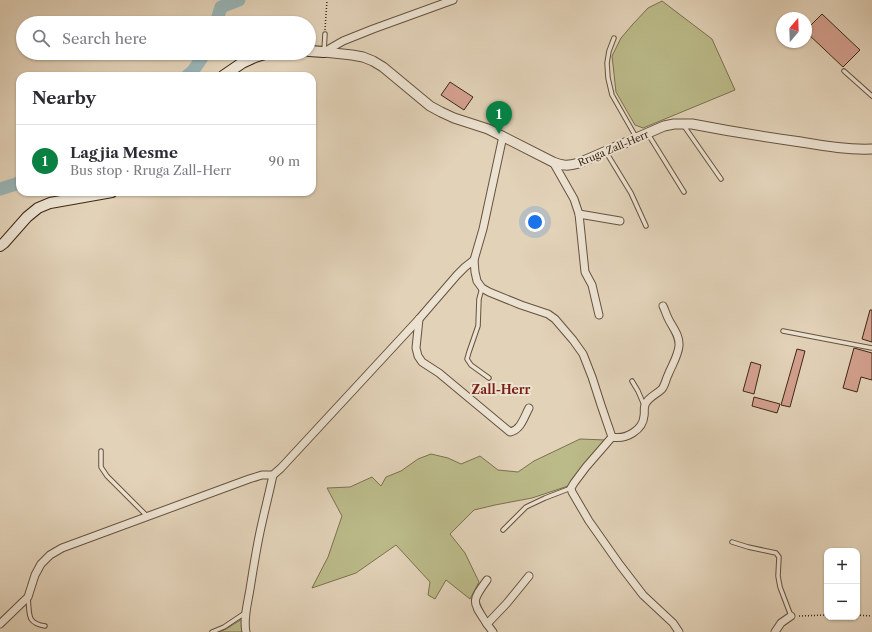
<!DOCTYPE html>
<html lang="en">
<head>
<meta charset="utf-8">
<style>
  body { margin:0; font-family:"Libre Caslon Text",serif; background:#f7f7f7; color:#2b2b33 }
  .controls { position:absolute; right:12px; bottom:12px; display:grid; overflow:hidden; border-radius:8px; box-shadow:0 1px 3px #0004 }
  .controls button { width:36px; height:36px; display:grid; place-items:center; padding:0; border:0; border-bottom:1px solid #e1e1e2; background:#fff; color:#2b2b33; font:20px sans-serif }
  .compass { position:absolute; left:776px; top:12px; width:36px; height:36px; border-radius:50%; background:#fff; box-shadow:0 1px 3px #0004; rotate:19deg }
  .you { position:absolute; left:535px; top:222px; width:14px; height:14px; margin:-10px; border:3px solid #fff; border-radius:50%; background:#1a73e8; box-shadow:0 0 0 6px #1a73e833 }
  .badge { display:grid; place-items:center; width:26px; height:26px; border-radius:50%; background:#0b8043; color:#fff; font-size:13px; font-weight:700 }
  .pin { position:absolute; translate:-50% -33px; filter:drop-shadow(0 1px 2px #0008) }
  .pin::after { content:''; position:absolute; top:21px; width:14px; height:12px; background:inherit; clip-path:polygon(0 0,100% 0,50% 100%) }
  .list { margin:0; padding:0; list-style:none }
  h2 { display:flex; justify-content:space-between; align-items:center; height:52px; margin:0; padding:0 16px; font-size:17px }
  h2 small { font-size:13px; font-weight:400; color:#7c7c81 }
  .list li { display:grid; grid-template-columns:26px 1fr auto; gap:12px; align-items:center; box-sizing:border-box; height:72px; padding:0 16px; border-top:1px solid #e1e1e2 }
  .list b { display:block; font-size:15px; white-space:nowrap }
  .list p { margin:0; font-size:13px; white-space:nowrap; color:#7c7c81 }
  .list em { font-size:13px; font-style:normal; color:#7c7c81 }
  .icon { flex:none; width:22px; height:22px; fill:none; stroke:currentColor; stroke-width:2; stroke-linecap:round; stroke-linejoin:round }
  .map { position:relative; flex:none; width:872px; height:632px; overflow:hidden }
  .search { position:absolute; background:#fff; box-shadow:0 1px 3px #0004; left:16px; top:16px; width:300px; height:44px; display:flex; align-items:center; gap:10px; box-sizing:border-box; padding:0 14px; border-radius:22px; color:#7c7c81; font-size:15px }
  .panel { position:absolute; background:#fff; box-shadow:0 1px 3px #0004; left:16px; top:72px; width:300px; height:124px; border-radius:12px }
  .map>svg:first-child { display:block }
</style>
</head>
<body>
<div class="map">
<svg width="872" height="632" viewBox="0 0 872 632">
  <rect width="100%" height="100%" fill="#e2d2b8"/>
  <filter id="stains"><feTurbulence type="fractalNoise" baseFrequency=".005" numOctaves="4"/><feColorMatrix values="0 0 0 0 .2 0 0 0 0 .09 0 0 0 0 .02 0 0 0 .5 -.17"/></filter>
  <radialGradient id="worn" r=".72"><stop offset=".6" stop-color="#630" stop-opacity="0"/><stop offset="1" stop-color="#630" stop-opacity=".3"/></radialGradient>
  <g fill="#bbba89" stroke="#7c7050">
    <path d="M662 1 712 39 735 90 643 128 635 125 616 92 612 56 621 38 633 24 648 8Z"/>
    <path d="M580 439 606 440 568 486 532 498 495 505 474 510 450 534 465 553 479 582 470 599 446 580 435 599 428 595 430 582 396 545 356 573 312 588 328 557 342 516 327 488 350 487 372 477 381 486 386 477 401 471 418 459 431 454 448 458 461 464 480 456 498 470 518 472 534 461Z"/>
    <path d="M242 619 243 632H219L226 629Z"/>
  </g>
  <g fill="none" stroke-linecap="round" stroke-linejoin="round">
    <g stroke="#98b5b7" stroke-width="13">
      <path d="M216 23 221 7 239 0"/>
      <path d="M187 76 193 71 205 53"/>
      <path d="M0 189 16 184 20 182"/>
    </g>
  </g>
  <g fill="#d3a08e" stroke="#3d2716">
    <path d="M822 14 860 50 843 67 806 32V30Z"/>
    <path d="M450 82 473 97 464 110 441 95Z"/>
    <path d="M870 310H872V342L862 339Z"/>
    <path d="M854 348 872 353V380L861 377 857 392 843 388Z"/>
    <path d="M797 349 805 351 790 407 781 405Z"/>
    <path d="M751 362 761 365 754 394 743 391Z"/>
    <path d="M754 397 780 404 777 413 752 406Z"/>
  </g>
  <g fill="none" stroke-linecap="round" stroke-linejoin="round">
    <defs>
      <g id="service">
        <path d="M614 38 609 51 607 63 608 78 612 95 636 137"/>
        <path d="M324 51 325 34"/>
        <path d="M844 71 872 96"/>
        <path d="M684 126 721 179"/>
        <path d="M648 134 684 192"/>
        <path d="M606 152 631 193 646 226"/>
        <path d="M482 288 479 299 478 326 469 352 467 359 471 365 489 378"/>
        <path d="M783 331 872 348"/>
        <path d="M632 381 638 391 644 405"/>
        <path d="M101 451V467L107 476 147 516"/>
        <path d="M503 530 526 507 545 498 571 488"/>
        <path d="M732 542 748 547 776 553 779 557 778 576 780 587 791 616"/>
        <path d="M28 598C30 614 26 623 45 626"/>
        <path d="M212 632 224 627 245 613"/>
      </g>
      <g id="minor">
        <path d="M324 52 343 41 373 29 453 0"/>
        <path d="M553 162 574 199 579 214 585 272 592 285 599 315"/>
        <path d="M579 214 620 221"/>
        <path d="M474 260 475 272 477 281 482 288 489 292 521 305 548 314 555 319 573 340 583 354 592 377 601 405 612 437C626 440 643 430 644 416 645 411 643 407 646 403 649 397 657 394 662 389 665 385 666 379 668 375 672 365 678 356 679 346 680 335 672 327 668 318 666 314 665 310 663 306"/>
        <path d="M419 319 416 348 418 356 422 362 439 373 510 432C521 430 524 417 529 408"/>
        <path d="M612 437 586 467 574 483 571 488 572 492 589 521 620 565 643 595 673 623 679 632"/>
        <path d="M487 580C471 602 472 601 487 624"/>
        <path d="M0 624 28 597 35 575 41 564 50 555 62 548 249 479 262 475H273L281 468 419 319 457 275 465 267 474 260 483 229 503 136"/>
        <path d="M246 632C243 619 248 602 250 589 253 570 256 551 260 532 264 513 269 494 273 475"/>
        <path d="M493 632 487 624 507 603 529 576"/>
        <path d="M775 632 781 623 791 616"/>
      </g>
      <path id="tertiary" d="M324 52 352 55 363 57 373 61 383 67 430 106 441 112 454 118 488 129 553 162C563 166 568 166 579 163L664 126 674 124H692C728 131 765 137 801 142 825 146 848 150 872 149"/>
      <g id="secondary">
        <path d="M309 51 324 52"/>
        <path d="M223 76 242 63 255 57 268 53"/>
        <path d="M0 246 4 243 27 217 38 208 50 203 112 192"/>
      </g>
    </defs>
    <use href="#service" stroke="#66523e" stroke-width="5.5"/>
    <use href="#minor" stroke="#66523e" stroke-width="9"/>
    <use href="#tertiary" stroke="#66523e" stroke-width="11"/>
    <use href="#secondary" stroke="#3d2716" stroke-width="12"/>
    <g stroke="#3d2716" stroke-width="1.5" stroke-dasharray="1 2" stroke-linecap="butt">
      <path d="M325 30 327 0"/>
      <path d="M857 615 872 616"/>
      <path d="M799 616 827 615"/>
    </g>
    <use href="#service" stroke="#ece2d1" stroke-width="3.5"/>
    <use href="#minor" stroke="#ece2d1" stroke-width="7"/>
    <use href="#tertiary" stroke="#ece2d1" stroke-width="9"/>
    <use href="#secondary" stroke="#ece2d1" stroke-width="10"/>
  </g>
  <g text-anchor="middle" stroke-width="4" stroke-linejoin="round" paint-order="stroke">
    <g font-size="10" fill="#3d2716" stroke="#ece2d1">
      <text transform="translate(613 148) rotate(-23)" y="4">Rruga Zall-Herr</text>
    </g>
    <g font-size="12" font-weight="bold" fill="#7a1f14" stroke="#ece2d1">
      <text x="501" y="394">Zall-Herr</text>
    </g>
  </g>
  <rect width="100%" height="100%" filter="url(#stains)"/>
  <rect width="100%" height="100%" fill="url(#worn)"/>
</svg>
<div class="controls">
<button>+</button>
<button>−</button>
</div>
<svg class="compass" viewBox="-18 -18 36 36"><path d="M0-13l5 13h-10z" fill="#e53935"/><path d="M0 13l5-13h-10z" fill="#7c7c81"/></svg>
<div class="you"></div>
<div class="pin badge" style="left:499px;top:134px">1</div>
<div class="search"><svg class="icon" aria-label="search" viewBox="0 0 24 24"><circle cx="10" cy="10" r="6"/><path d="M15 15l6 6"/></svg>Search here</div>
<section class="panel">
<h2>Nearby<small></small></h2>
<ul class="list">
<li><span class="badge">1</span><div><b>Lagjia Mesme</b><p>Bus stop · Rruga Zall-Herr</p></div><em>90 m</em></li>
</ul>
</section>
</div>
</body>
</html>
